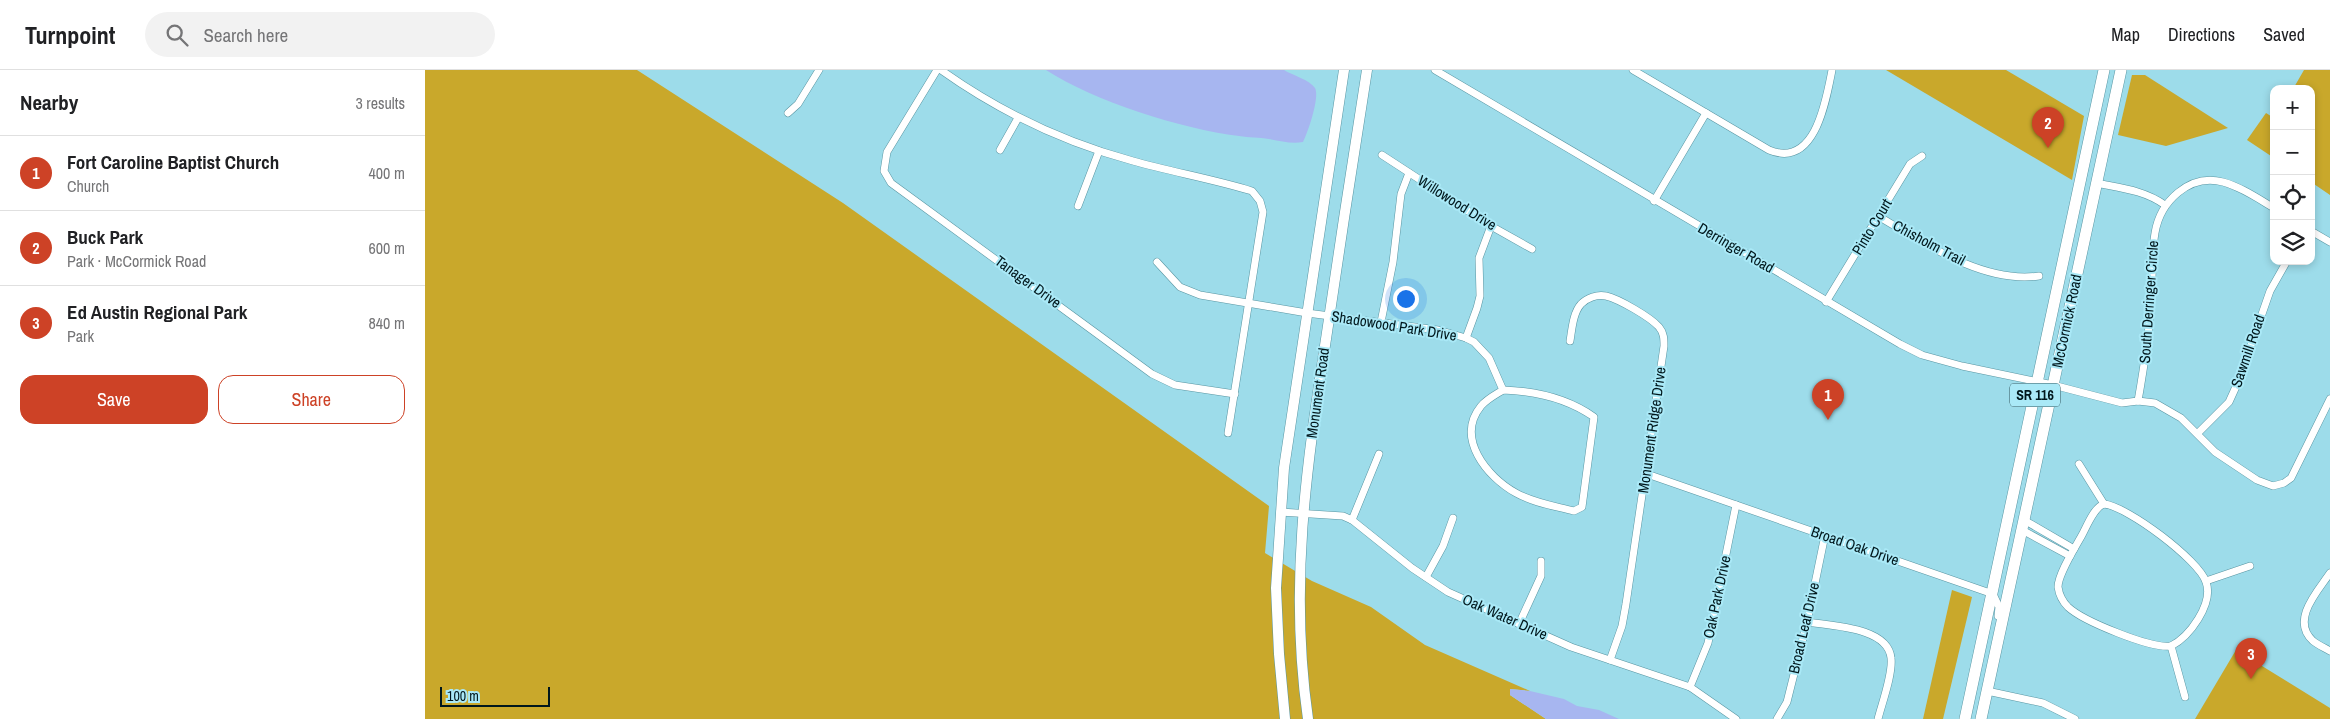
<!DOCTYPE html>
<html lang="en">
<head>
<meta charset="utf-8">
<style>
  body { margin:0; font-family:"Archivo Narrow",sans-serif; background:#f2f2f2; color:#202124 }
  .controls { position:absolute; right:15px; top:15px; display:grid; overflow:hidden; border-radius:10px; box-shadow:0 2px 8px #0003 }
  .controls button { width:45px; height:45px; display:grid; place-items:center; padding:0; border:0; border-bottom:1px solid #e0e0e0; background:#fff; color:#202124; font:25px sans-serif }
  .scale { position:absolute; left:15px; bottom:12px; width:110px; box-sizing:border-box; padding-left:5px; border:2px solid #00171c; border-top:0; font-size:14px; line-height:18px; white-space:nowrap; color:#00171c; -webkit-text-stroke:4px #aae9f7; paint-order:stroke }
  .you { position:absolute; left:980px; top:228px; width:18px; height:18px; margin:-12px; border:4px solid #fff; border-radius:50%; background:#1a73e8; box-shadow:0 0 0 8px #1a73e833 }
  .badge { display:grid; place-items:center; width:32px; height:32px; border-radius:50%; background:#cd4226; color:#fff; font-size:16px; font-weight:700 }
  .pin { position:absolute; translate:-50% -41px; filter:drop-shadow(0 1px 2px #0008) }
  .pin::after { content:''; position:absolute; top:26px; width:18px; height:15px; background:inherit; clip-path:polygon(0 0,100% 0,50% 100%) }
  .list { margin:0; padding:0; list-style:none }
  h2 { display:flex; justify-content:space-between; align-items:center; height:65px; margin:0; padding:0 20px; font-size:21px }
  h2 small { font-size:16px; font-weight:400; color:#757577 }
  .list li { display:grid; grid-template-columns:32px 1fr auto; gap:15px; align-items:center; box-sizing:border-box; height:75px; padding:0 20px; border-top:1px solid #e0e0e0 }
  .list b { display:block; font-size:19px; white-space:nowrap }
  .list p { margin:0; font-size:16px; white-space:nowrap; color:#757577 }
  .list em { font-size:16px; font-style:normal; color:#757577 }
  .actions { display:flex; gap:10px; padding:15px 20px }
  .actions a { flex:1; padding:11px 0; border:1px solid #cd4226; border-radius:15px; text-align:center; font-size:18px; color:#cd4226 }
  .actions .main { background:#cd4226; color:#fff }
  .icon { flex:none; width:28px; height:28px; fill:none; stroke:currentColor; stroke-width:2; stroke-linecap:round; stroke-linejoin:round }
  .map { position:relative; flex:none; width:1905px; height:649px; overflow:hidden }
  header { display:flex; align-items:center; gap:30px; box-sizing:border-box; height:70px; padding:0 25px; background:#fff; border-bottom:1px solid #e0e0e0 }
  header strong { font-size:24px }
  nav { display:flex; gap:28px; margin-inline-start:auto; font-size:18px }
  .search { width:350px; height:45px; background:#f2f2f2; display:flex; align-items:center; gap:12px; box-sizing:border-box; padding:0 18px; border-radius:28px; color:#757577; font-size:19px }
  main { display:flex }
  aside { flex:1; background:#fff }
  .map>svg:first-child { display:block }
</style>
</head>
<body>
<header>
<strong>Turnpoint</strong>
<div class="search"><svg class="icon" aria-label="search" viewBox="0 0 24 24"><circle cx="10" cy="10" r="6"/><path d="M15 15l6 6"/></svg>Search here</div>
<nav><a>Map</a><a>Directions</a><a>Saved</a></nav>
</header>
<main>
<aside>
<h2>Nearby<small>3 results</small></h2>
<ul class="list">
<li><span class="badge">1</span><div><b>Fort Caroline Baptist Church</b><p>Church</p></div><em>400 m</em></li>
<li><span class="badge">2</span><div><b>Buck Park</b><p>Park · McCormick Road</p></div><em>600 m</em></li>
<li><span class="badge">3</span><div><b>Ed Austin Regional Park</b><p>Park</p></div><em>840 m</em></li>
</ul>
<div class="actions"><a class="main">Save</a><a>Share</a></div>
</aside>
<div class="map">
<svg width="1905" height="649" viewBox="0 0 1905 649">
  <rect width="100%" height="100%" fill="#9ddcea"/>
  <g fill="#c9a82b">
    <path d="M0 0H212L418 133 844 436 840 483 887 511 946 537 1000 575 1105 621 1085 619V625L1121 649H0Z"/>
    <path d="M1461 0H1581L1659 46 1647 110Z"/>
    <path d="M1879 0H1905V125L1886 112V19H1868Z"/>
    <path d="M1707 5H1720L1803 58 1741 76 1693 65Z"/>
    <path d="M1841 43 1849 48V88L1822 70Z"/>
    <path d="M1527 520 1547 527 1518 649H1498Z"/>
    <path d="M1811 580 1905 638V649H1770Z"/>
  </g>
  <g fill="#a7b6f0">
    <path d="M621 0H859C867 5 885 10 890 18 895 27 883 62 878 72 866 74 856 71 844 69 834 67 824 68 814 66 756 59 669 31 621 0Z"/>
    <path d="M1085 619 1105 621 1139 629 1152 636 1174 640 1194 649H1121L1085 625Z"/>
  </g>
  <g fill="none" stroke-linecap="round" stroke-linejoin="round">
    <defs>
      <g id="minor">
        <path d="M512 0 462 82 459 101 466 113 727 304 750 315 810 324"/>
        <path d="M516 0C575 42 638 72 708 91 747 102 788 109 827 121L835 131 838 142 803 363"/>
        <path d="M1010 0 1475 274 1497 285 1537 296 1628 315 1697 333 1713 331 1730 333 1756 348 1790 382 1832 410 1848 416 1859 413 1866 408 1905 329"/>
        <path d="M1208 0 1344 80C1390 99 1401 31 1407 0"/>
        <path d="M363 43 373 34 394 0"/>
        <path d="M575 80 593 48"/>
        <path d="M957 85 1066 156 1107 179"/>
        <path d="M1671 113C1695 118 1719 120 1740 135"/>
        <path d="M1229 131 1281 43"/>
        <path d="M653 136 674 81"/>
        <path d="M1453 146C1499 173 1558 214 1614 206"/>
        <path d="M1886 161 1905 172"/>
        <path d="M732 192 755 217 775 225 882 243 1013 260 1041 268 1049 272 1064 288 1078 320"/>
        <path d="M1401 232 1485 94 1497 86"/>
        <path d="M956 252 968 192 976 124 984 103"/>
        <path d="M1041 268 1052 238 1055 226 1054 188 1066 156"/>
        <path d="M1145 271C1147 259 1148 243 1156 234 1162 228 1172 224 1181 226 1194 229 1225 247 1234 257 1239 263 1239 269 1239 276L1201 534 1197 556 1185 590"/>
        <path d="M1078 320C1110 321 1142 328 1169 347L1157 437 1149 441C1130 436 1109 433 1091 423 1062 407 1030 368 1056 336 1062 329 1070 325 1078 320Z"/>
        <path d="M1713 331C1719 297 1724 266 1726 232 1728 209 1726 186 1730 163 1735 132 1764 103 1798 112 1816 117 1832 128 1849 138"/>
        <path d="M1773 363 1804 332 1814 310 1845 221 1862 191"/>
        <path d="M1654 394 1679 434"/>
        <path d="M1222 404 1568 524 1574 537 1573 546"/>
        <path d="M1679 434C1702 436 1774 490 1781 512 1789 534 1764 567 1746 576 1726 579 1658 551 1643 537 1638 532 1634 524 1633 517 1633 504 1651 476 1657 465 1662 456 1669 437 1679 434Z"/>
        <path d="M855 442 918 446 927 450 987 498 1023 522 1146 577 1265 617 1311 649"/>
        <path d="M927 450 954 384"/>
        <path d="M1599 450 1649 479"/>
        <path d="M1597 460 1645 486"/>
        <path d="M1905 503C1893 521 1865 550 1888 571 1893 575 1900 578 1905 581"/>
        <path d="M1001 507 1018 476 1028 448"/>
        <path d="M1781 511 1825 496"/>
        <path d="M1382 552C1406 556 1463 557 1466 588 1468 604 1457 633 1453 649"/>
        <path d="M1094 554 1116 506V491"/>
        <path d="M1746 576 1760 627"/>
        <path d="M1265 617 1283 573 1311 435"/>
        <path d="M1562 621 1618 633 1650 649"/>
        <path d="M1352 649 1362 632 1382 552 1400 465"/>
      </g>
      <g id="secondary">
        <path d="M860 649 854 584 851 518 859 398 919 0"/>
        <path d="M883 649C864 516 881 400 901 269 914 179 928 90 942 0"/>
      </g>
      <g id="primary">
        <path d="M1540 649 1679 0"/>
        <path d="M1556 649 1696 0"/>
      </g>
    </defs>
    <use href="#minor" stroke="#5895a2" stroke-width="8"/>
    <use href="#secondary" stroke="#5895a2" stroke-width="11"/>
    <use href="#primary" stroke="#5895a2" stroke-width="12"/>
    <use href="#minor" stroke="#fff" stroke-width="7"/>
    <use href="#secondary" stroke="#fff" stroke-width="10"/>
    <use href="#primary" stroke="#fff" stroke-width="11"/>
  </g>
  <g text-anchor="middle" stroke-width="4" stroke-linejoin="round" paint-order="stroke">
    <rect fill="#aae9f7" stroke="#33565e" stroke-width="1" x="1585" y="313.5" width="50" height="23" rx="4"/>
    <g font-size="14" font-weight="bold" fill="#00171c">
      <text x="1610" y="330">SR 116</text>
    </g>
    <g font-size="15" fill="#00171c" stroke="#aae9f7">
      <text transform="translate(1032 133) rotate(32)" y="5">Willowood Drive</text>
      <text transform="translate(1447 157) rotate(-59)" y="5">Pinto Court</text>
      <text transform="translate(1504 173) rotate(28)" y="5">Chisholm Trail</text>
      <text transform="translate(1311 178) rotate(30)" y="5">Derringer Road</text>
      <text transform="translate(603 212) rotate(36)" y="5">Tanager Drive</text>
      <text transform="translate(1724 232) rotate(-86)" y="5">South Derringer Circle</text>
      <text transform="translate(1642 251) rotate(-78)" y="5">McCormick Road</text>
      <text transform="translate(969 256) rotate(9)" y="5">Shadowood Park Drive</text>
      <text transform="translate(1823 281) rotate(-71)" y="5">Sawmill Road</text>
      <text transform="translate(893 323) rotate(-82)" y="5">Monument Road</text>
      <text transform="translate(1227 360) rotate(-82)" y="5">Monument Ridge Drive</text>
      <text transform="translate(1430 476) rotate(19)" y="5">Broad Oak Drive</text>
      <text transform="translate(1292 527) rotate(-78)" y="5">Oak Park Drive</text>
      <text transform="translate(1080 547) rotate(24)" y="5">Oak Water Drive</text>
      <text transform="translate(1379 558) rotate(-77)" y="5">Broad Leaf Drive</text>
    </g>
  </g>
</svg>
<div class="controls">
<button>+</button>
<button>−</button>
<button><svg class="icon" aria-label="locate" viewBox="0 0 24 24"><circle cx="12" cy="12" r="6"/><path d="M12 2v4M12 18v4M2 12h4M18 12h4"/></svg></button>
<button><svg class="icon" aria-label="layers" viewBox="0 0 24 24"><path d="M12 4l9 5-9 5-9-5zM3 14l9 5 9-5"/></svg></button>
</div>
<div class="scale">100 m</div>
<div class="you"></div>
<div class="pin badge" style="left:1403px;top:350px">1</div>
<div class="pin badge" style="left:1623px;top:78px">2</div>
<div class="pin badge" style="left:1826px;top:609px">3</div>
</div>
</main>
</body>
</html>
